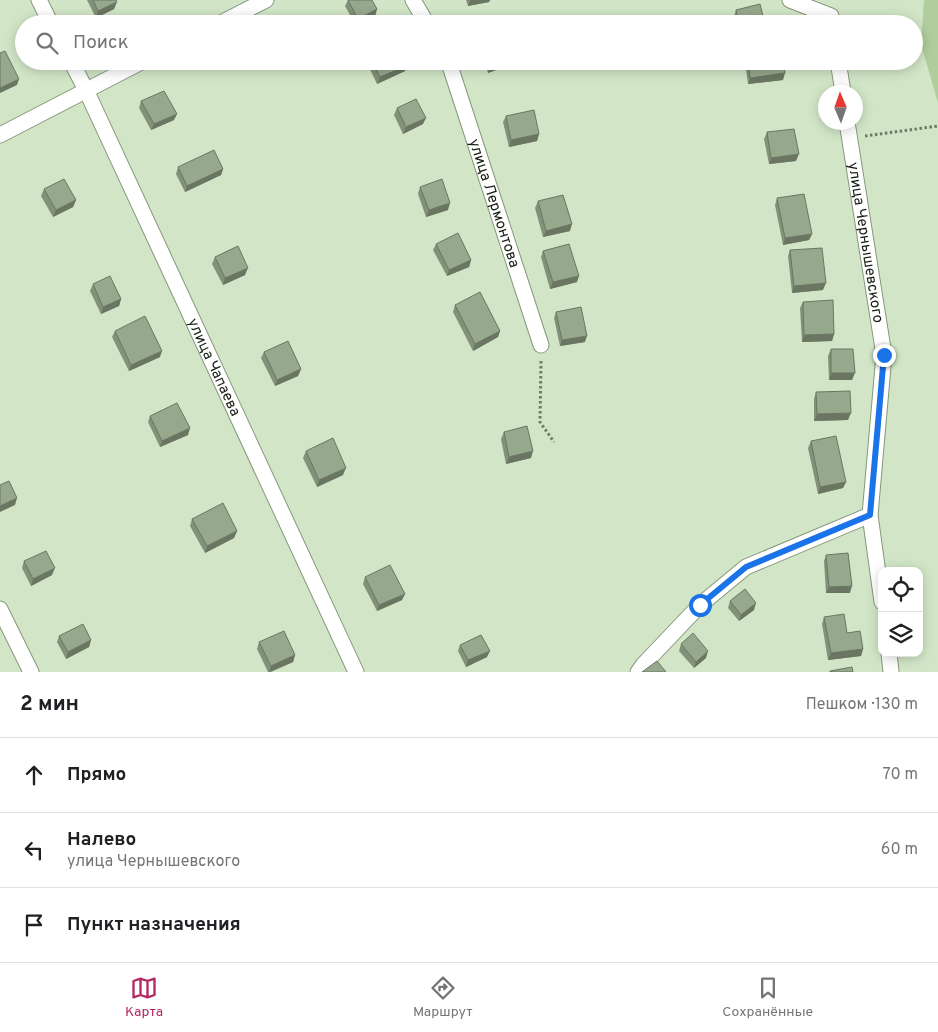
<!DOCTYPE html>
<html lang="ru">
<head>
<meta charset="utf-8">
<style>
  body { margin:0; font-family:Overpass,sans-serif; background:#f6f6f6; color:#202124 }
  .controls { position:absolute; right:15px; bottom:15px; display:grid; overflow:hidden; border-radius:10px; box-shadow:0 2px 12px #0003 }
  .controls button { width:45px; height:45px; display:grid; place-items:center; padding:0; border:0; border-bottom:1px solid #e0e0e0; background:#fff; color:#202124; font:25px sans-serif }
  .compass { position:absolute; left:818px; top:85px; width:45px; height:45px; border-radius:50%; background:#fff; box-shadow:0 2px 12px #0003; rotate:358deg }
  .stop { position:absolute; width:15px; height:15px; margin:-11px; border:4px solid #1a73e8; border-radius:50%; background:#fff }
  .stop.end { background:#1a73e8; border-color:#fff; box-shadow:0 1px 5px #0008 }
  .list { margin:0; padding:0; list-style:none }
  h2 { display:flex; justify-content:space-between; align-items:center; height:65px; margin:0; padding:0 20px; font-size:21px }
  h2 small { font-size:16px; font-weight:400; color:#757577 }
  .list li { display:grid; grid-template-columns:32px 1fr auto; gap:15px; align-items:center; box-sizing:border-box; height:75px; padding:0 20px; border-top:1px solid #e0e0e0 }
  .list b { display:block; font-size:19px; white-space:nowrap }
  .list p { margin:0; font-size:16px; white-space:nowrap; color:#757577 }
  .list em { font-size:16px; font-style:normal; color:#757577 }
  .icon { flex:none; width:28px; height:28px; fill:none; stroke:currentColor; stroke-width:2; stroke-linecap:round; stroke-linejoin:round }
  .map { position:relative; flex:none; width:938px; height:672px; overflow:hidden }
  .search { position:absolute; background:#fff; box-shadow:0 2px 12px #0003; left:15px; right:15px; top:15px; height:55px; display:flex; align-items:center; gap:12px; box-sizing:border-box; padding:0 18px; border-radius:28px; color:#757577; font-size:19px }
  .sheet { height:290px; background:#fff }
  nav { display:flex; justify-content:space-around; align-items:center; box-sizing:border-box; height:70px; border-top:1px solid #e0e0e0; background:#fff; font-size:14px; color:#757577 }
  nav a { display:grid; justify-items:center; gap:2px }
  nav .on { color:#b32762 }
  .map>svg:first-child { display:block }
</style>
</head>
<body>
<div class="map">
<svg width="938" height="672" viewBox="0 0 938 672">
  <rect width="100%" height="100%" fill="#d2e6c7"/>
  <path fill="#afcd9d" d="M924 0H938V103L921 44Z"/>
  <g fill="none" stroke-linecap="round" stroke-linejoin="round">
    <defs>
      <g id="street">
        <path d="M39 0 51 24"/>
        <path d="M413 0 427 24"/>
        <path d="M790 0 831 16"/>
        <path d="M219 24 266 0"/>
        <path id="s1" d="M71 61 86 90 356 672"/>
        <path id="s2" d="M447 61 451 69 541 345"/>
        <path d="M838 61 843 92"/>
        <path id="s3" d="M847 122 884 355 870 515 882 602"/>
        <path d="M0 135 143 61"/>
        <path d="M0 609 31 672"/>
        <path d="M889 653 891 672"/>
        <path d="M638 672 643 665 700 605 746 567 870 515"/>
      </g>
    </defs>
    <use href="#street" stroke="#85977b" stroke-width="17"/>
    <g stroke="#6e7b67" stroke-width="3" stroke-dasharray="2.5 2.5" stroke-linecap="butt">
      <path d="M865 136 938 126"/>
      <path d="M541 361 540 422 554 442"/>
    </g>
    <use href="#street" stroke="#fff" stroke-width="15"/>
  </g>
  <g fill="#829178">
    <path d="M87 0H116L114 9 96 18Z"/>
    <path d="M348 0 377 9 375 16 359 24H355L345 6Z"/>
    <path d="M466 0H490L489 2 468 6Z"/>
    <path d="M736 10 765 24H736L734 16Z"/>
    <path d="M366 61H406L405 71 377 84Z"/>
    <path d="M484 61H516L515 63 488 73Z"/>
    <path d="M745 61H783V80L748 84Z"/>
    <path d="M141 101 174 120 151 130 139 108Z"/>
    <path d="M397 108 423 124 403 134 394 115Z"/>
    <path d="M506 116 539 134 537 141 509 147 503 122Z"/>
    <path d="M767 132 796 161 769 164 764 139Z"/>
    <path d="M178 167 223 169 221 175 185 192 176 174Z"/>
    <path d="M420 187 448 210 426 217 418 194Z"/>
    <path d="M44 189 76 200 73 207 53 217 41 196Z"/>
    <path d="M777 198 812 234 809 240 783 245 775 205Z"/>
    <path d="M538 201 570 231 543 237 535 208Z"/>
    <path d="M436 244 471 260 469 267 447 276 433 250Z"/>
    <path d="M790 250 823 290 792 293 788 256Z"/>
    <path d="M543 251 577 282 550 289 541 257Z"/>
    <path d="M215 257 245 275 223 285 212 264Z"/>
    <path d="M93 284 121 299 119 306 101 314 90 291Z"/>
    <path d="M803 302 834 334 832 341 802 342 800 308Z"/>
    <path d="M455 305 500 331 498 337 473 351 453 312Z"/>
    <path d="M556 312 585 342 560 346 554 318Z"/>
    <path d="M115 331 160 357 129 371 112 337Z"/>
    <path d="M831 349 852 380H829L828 356Z"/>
    <path d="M264 352 301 369 298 376 275 386 261 358Z"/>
    <path d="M816 392 848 420 814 421V399Z"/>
    <path d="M150 416 188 435 160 447 148 422Z"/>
    <path d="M504 432 531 458 506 464 501 439Z"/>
    <path d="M811 441 846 482 843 488 818 494 808 448Z"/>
    <path d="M306 451 343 475 317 487 303 458Z"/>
    <path d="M192 519 237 531 234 538 205 553 190 526Z"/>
    <path d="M826 555 850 593H826L824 561Z"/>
    <path d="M24 561 52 575 31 586 22 568Z"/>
    <path d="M365 577 402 600 377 611 363 584Z"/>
    <path d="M730 601 754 610 739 621 728 608Z"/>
    <path d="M824 617 847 633 863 649 861 656 828 660 822 624Z"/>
    <path d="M59 636 91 640 89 647 66 659 57 642Z"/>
    <path d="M259 642 295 655 293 662 271 672H268L257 649Z"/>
    <path d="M681 644 706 658 694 668 679 651Z"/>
    <path d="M460 645 487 657 466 667 458 651Z"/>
  </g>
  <g fill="#6a7662">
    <path d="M470 0H490L489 2 468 6Z"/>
    <path d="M117 2 114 9 96 18 98 11Z"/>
    <path d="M377 9 375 16 359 24H357L358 19Z"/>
    <path d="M505 61H516L515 63 488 73 490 66Z"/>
    <path d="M408 65 405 71 377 84 380 77Z"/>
    <path d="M785 73 783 80 748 84 750 78Z"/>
    <path d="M19 79 17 85 0 93V88Z"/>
    <path d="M177 114 174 120 151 130 154 124Z"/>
    <path d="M426 118 423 124 403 134 406 127Z"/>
    <path d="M539 134 537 141 509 147 511 140Z"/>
    <path d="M799 154 796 161 769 164 771 158Z"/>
    <path d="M223 169 221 175 185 192 187 186Z"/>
    <path d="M76 200 73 207 53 217 56 210Z"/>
    <path d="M450 203 448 210 426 217 429 210Z"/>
    <path d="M572 224 570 231 543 237 546 231Z"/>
    <path d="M812 234 809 240 783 245 785 238Z"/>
    <path d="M471 260 469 267 447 276 449 270Z"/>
    <path d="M248 268 245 275 223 285 225 278Z"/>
    <path d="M579 276 577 282 550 289 553 282Z"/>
    <path d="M826 283 823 290 792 293 794 286Z"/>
    <path d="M121 299 119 306 101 314 103 307Z"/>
    <path d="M500 331 498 337 473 351 475 344Z"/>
    <path d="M834 334 832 341 802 342 804 335Z"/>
    <path d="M587 336 585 342 560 346 562 340Z"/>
    <path d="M162 351 160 357 129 371 131 365Z"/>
    <path d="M301 369 298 376 275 386 277 380Z"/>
    <path d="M831 373H855L852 380H829Z"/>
    <path d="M851 413 848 420 814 421 817 414Z"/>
    <path d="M190 428 188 435 160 447 162 441Z"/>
    <path d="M533 451 531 458 506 464 509 457Z"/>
    <path d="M346 468 343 475 317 487 319 480Z"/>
    <path d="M846 482 843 488 818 494 820 487Z"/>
    <path d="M17 498 15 505 0 512V506Z"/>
    <path d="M237 531 234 538 205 553 207 546Z"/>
    <path d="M55 568 52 575 31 586 33 579Z"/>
    <path d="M852 586 850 593H826L829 587Z"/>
    <path d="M405 594 402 600 377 611 379 605Z"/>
    <path d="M756 603 754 610 739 621 741 615Z"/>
    <path d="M91 640 89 647 66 659 68 652Z"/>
    <path d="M863 649 861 656 828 660 831 653Z"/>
    <path d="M490 651 487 657 466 667 468 660Z"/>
    <path d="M708 651 706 658 694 668 696 662Z"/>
    <path d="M295 655 293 662 269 672 271 666Z"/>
  </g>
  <g fill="#97a98c" stroke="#6a7662">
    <path d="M93 0H116L117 2 98 11Z"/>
    <path d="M348 0H372L377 9 358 19Z"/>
    <path d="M760 4 765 24H739L736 10Z"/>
    <path d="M5 51 19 79 0 88V53Z"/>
    <path d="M372 61H406L408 65 380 77Z"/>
    <path d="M488 61H505L490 66Z"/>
    <path d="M748 61H783L785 73 750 78Z"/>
    <path d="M164 91 177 114 154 124 141 101Z"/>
    <path d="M416 99 426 118 406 127 397 108Z"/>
    <path d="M534 110 539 134 511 140 506 116Z"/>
    <path d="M794 129 799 154 771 158 767 132Z"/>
    <path d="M214 150 223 169 187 186 178 167Z"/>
    <path d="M64 179 76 200 56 210 44 189Z"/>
    <path d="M442 179 450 203 429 210 420 187Z"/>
    <path d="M804 194 812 234 785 238 777 198Z"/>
    <path d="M563 195 572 224 546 231 538 201Z"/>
    <path d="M458 233 471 260 449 270 436 244Z"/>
    <path d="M569 244 579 276 553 282 543 251Z"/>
    <path d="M238 246 248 268 225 278 215 257Z"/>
    <path d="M822 248 826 283 794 286 790 250Z"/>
    <path d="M110 276 121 299 103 307 93 284Z"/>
    <path d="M480 292 500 331 475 344 455 305Z"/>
    <path d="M833 300 834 334 804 335 803 302Z"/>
    <path d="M581 307 587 336 562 340 556 312Z"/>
    <path d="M145 316 162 351 131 365 115 331Z"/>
    <path d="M288 341 301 369 277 380 264 352Z"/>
    <path d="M831 349H853L855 373H831Z"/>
    <path d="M850 391 851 413 817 414 816 392Z"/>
    <path d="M177 403 190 428 162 441 150 416Z"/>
    <path d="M527 426 533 451 509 457 504 432Z"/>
    <path d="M836 436 846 482 820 487 811 441Z"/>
    <path d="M333 438 346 468 319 480 306 451Z"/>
    <path d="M9 481 17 498 0 506V485Z"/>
    <path d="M223 503 237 531 207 546 192 519Z"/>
    <path d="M46 551 55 568 33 579 24 561Z"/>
    <path d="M848 553 852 586 829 587 826 555Z"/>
    <path d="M390 565 405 594 379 605 365 577Z"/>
    <path d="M745 589 756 603 741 615 730 601Z"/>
    <path d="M844 614 847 633 860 631 863 649 831 653 824 617Z"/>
    <path d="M83 624 91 640 68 652 59 636Z"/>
    <path d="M284 631 295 655 271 666 259 642Z"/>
    <path d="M693 633 708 651 696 662 681 644Z"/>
    <path d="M481 635 490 651 468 660 460 645Z"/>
    <path d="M657 661 666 672H642Z"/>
    <path d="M852 667 853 672H830V671Z"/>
  </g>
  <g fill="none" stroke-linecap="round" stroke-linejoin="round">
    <path stroke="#1a73e8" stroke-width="6" d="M700 605 746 567 870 515 884 355"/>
  </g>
  <g text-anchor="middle" stroke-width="4" stroke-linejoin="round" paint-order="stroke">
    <g font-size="15" fill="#161d12" stroke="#dff3d4">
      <text dy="5" stroke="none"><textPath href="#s2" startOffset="150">улица Лермонтова</textPath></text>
      <text dy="5" stroke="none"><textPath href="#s3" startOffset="122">улица Чернышевского</textPath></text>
      <text dy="5" stroke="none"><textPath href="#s1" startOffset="338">улица Чапаева</textPath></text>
    </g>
  </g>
</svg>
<div class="controls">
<button><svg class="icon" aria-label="locate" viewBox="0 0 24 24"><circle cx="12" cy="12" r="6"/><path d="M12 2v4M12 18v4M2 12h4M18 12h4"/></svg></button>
<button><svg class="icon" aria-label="layers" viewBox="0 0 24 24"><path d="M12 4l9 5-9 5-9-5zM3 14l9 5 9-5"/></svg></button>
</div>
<svg class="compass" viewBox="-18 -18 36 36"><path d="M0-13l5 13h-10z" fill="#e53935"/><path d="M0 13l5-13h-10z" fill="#757577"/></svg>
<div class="stop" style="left:700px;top:605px"></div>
<div class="stop end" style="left:884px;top:355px"></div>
<div class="search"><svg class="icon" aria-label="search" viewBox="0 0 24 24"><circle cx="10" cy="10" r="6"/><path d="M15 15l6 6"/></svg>Поиск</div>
</div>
<section class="sheet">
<h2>2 мин<small>Пешком · 130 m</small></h2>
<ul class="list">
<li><svg class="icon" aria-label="ahead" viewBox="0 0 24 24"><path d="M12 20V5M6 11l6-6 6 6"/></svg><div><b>Прямо</b></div><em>70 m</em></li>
<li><svg class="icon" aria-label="left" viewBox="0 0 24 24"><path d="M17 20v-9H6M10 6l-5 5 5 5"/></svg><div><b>Налево</b><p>улица Чернышевского</p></div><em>60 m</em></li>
<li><svg class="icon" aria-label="arrive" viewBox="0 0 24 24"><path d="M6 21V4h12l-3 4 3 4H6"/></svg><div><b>Пункт назначения</b></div></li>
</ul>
</section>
<nav>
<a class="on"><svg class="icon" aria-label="map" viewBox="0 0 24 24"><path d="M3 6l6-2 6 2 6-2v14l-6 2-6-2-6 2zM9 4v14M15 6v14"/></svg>Карта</a>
<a><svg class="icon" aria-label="directions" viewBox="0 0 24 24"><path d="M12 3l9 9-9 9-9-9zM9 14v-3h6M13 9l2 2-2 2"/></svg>Маршрут</a>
<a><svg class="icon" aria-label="saved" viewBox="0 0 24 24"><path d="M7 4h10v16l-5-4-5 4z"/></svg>Сохранённые</a>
</nav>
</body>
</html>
